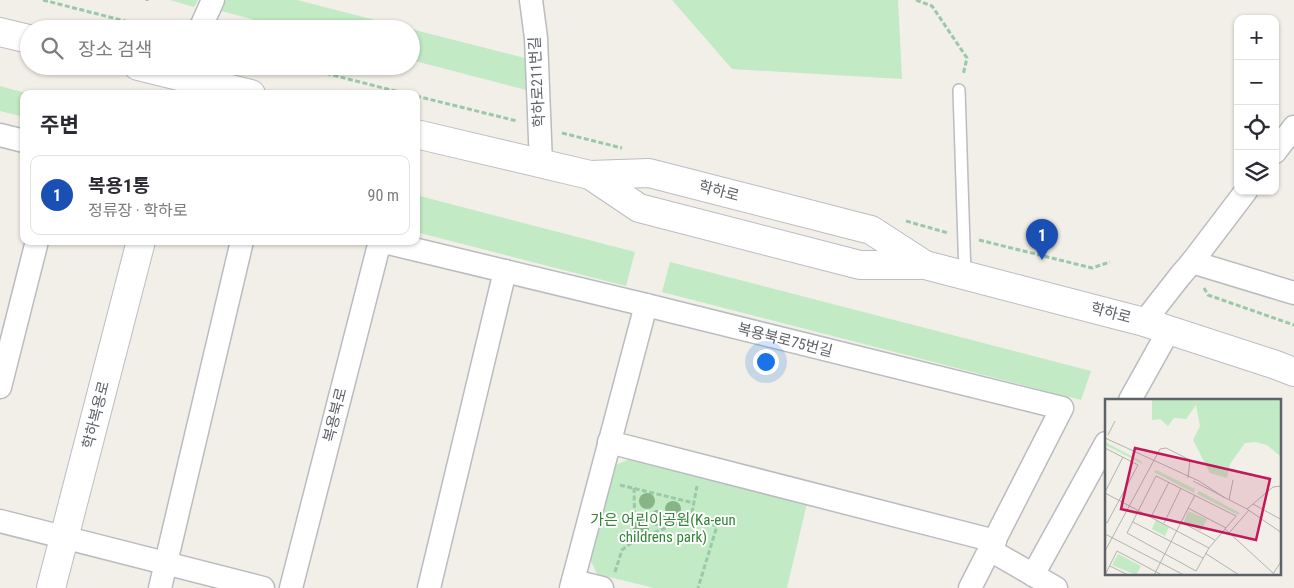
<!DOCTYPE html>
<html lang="ko">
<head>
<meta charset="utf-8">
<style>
  body { margin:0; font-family:"Roboto Condensed","Noto Sans KR",sans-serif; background:#f7f7f7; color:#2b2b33 }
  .controls { position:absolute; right:15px; top:15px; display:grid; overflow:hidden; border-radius:10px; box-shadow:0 1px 4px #0004 }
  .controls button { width:45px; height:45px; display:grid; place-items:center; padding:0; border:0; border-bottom:1px solid #e1e1e2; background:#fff; color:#2b2b33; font:25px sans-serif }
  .you { position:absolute; left:765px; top:361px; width:18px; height:18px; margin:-12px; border:4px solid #fff; border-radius:50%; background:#1a73e8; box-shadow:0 0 0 8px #1a73e833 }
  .badge { display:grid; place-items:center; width:32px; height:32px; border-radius:50%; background:#f3412b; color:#fff; font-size:16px; font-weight:700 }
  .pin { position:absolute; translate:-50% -41px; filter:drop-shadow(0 1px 2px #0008) }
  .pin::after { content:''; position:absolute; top:26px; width:18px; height:15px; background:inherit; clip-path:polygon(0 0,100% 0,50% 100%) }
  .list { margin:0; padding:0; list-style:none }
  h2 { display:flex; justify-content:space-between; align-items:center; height:65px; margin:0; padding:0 20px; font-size:21px }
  h2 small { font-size:16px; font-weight:400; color:#7c7c81 }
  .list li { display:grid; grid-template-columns:32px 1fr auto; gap:15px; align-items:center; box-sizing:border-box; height:80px; margin:0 10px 10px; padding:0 10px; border:1px solid #e1e1e2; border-radius:10px }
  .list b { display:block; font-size:19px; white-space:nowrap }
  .list p { margin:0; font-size:16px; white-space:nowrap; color:#7c7c81 }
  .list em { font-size:16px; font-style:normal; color:#7c7c81 }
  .icon { flex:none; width:28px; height:28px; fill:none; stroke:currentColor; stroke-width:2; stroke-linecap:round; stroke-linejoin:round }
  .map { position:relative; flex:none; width:1294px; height:588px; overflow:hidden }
  .search { position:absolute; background:#fff; box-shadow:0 1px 4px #0004; left:20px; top:20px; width:400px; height:55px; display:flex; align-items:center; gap:12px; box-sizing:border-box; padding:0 18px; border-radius:28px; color:#7c7c81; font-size:19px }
  .panel { position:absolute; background:#fff; box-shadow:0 1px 4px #0004; left:20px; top:90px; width:400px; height:155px; border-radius:10px }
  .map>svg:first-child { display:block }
</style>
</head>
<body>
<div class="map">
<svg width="1294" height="588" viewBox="0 0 1294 588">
  <rect width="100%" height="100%" fill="#f1efe7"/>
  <g fill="#c2eac4">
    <path d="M170 0H198L194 7Z"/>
    <path d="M226 0H297L410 29H289L221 11Z"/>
    <path d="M672 0H898L902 79 732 69Z"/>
    <path d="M411 29 537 61 530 91 411 60Z"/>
    <path d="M0 86 29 94H24V117L0 111Z"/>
    <path d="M416 195 635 252 626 286 416 232Z"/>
    <path d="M670 262 1091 371 1081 400 662 292Z"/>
    <path d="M630 459 807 503 787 588H654L597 574 590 559 613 466Z"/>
  </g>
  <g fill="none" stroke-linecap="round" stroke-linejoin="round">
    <defs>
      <path id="lane" d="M959 90 965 275"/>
      <g id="street">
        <path d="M531 0 536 38 541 164"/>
        <path d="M200 29 213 0"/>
        <path d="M0 135 24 141"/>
        <path d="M1275 152 1294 127"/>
        <path d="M380 241 646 305 1062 408 970 588"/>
        <path d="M1192 262 1294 293"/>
        <path d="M1144 322 1180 276 1192 262 1246 191"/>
        <path d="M0 387 37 241"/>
        <path d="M1130 400 1169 330"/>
        <path d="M609 442 995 541"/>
        <path d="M0 521 263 588"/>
        <path d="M990 550 1056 588"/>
        <path d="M1033 575 1106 443"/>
        <path d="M573 581 602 588"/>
        <path d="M160 588 242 241"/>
        <path d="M291 588 380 241"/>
        <path d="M429 588 505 271"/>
        <path d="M571 588 646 305"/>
      </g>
      <g id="secondary">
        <path d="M0 32 29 39"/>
        <path d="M138 66 251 94"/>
        <path d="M416 134 590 175 649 173 871 230 925 265"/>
        <path d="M590 175 639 208 860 265H925L1144 322 1276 365 1294 372"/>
        <path d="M51 588 141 241"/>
      </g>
    </defs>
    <use href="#lane" stroke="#b9bcc1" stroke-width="14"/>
    <use href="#street" stroke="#b9bcc1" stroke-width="25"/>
    <use href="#secondary" stroke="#babdc3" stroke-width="30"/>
    <g stroke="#9ac8a9" stroke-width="3" stroke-dasharray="5 2.5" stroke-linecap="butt">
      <path d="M43 0 156 29"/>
      <path d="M916 0 932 6 967 58 963 75"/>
      <path d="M147 1V0"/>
      <path d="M297 66 407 94"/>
      <path d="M416 96 517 121"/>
      <path d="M562 133 622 148"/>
      <path d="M906 221 948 233"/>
      <path d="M979 240 1092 268 1110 262"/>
      <path d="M1204 288 1208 295 1294 325"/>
      <path d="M620 485 694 503"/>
      <path d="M634 488 635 540"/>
      <path d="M691 518 717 526 698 588"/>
      <path d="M615 572 622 550 635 540 691 518 697 486"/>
    </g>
    <use href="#lane" stroke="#fff" stroke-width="11"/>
    <use href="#street" stroke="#fff" stroke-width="22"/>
    <use href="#secondary" stroke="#fff" stroke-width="28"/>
  </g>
  <g fill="#87b586">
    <circle cx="647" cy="501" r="8"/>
    <circle cx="673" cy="509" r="8"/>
    <circle cx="658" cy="518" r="8"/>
    <circle cx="641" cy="528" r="8"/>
  </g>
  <g text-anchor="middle" stroke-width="4" stroke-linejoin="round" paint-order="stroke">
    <g font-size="15" fill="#5e6268" stroke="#fff">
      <text transform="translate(537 82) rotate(-93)" y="5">학하로211번길</text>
      <text transform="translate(719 191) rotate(15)" y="5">학하로</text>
      <text transform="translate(1111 313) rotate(15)" y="5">학하로</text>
      <text transform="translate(785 340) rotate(14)" y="5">복용북로75번길</text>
      <text transform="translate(96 415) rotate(-76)" y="5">학하복용로</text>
      <text transform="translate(335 415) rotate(-76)" y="5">복용북로</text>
    </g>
    <g font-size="15" fill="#308537" stroke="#fff">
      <text x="663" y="525">가은 어린이공원(Ka-eun<tspan x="663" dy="17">childrens park)</tspan></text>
    </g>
  </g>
  <g transform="translate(1105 399)">
    <rect width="176" height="176" fill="#f1efe7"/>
    <path d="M47 0H176V70L175 57 162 46 151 43 140 44 125 65 122 79 105 74 88 41 95 27 91 6 81 20 69 19 63 27 55 20 47 21ZM0 43 36 62 38 65 0 46ZM51 71 90 90 89 94 49 73ZM94 92 135 114 133 116 92 95ZM83 112 102 120 96 132 79 123ZM51 121 64 128 60 137 47 130ZM13 155 36 167 31 176 7 166Z" fill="#c2eac4"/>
    <path fill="none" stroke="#b2b3b0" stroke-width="1" d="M3 36 10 22M0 39 94 82 120 99M0 49 33 66 2 124 0 123M51 77 131 117 104 149 91 172 22 134ZM88 82 142 110 177 134M0 93 18 58M0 94 104 149M124 101 128 81M148 105 177 121M83 109 121 129M142 110 168 88 177 87M46 118 64 83M28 123 98 159M76 123 110 141M59 124 76 89M120 130 168 174M124 134 144 111M0 135 79 176M0 152 55 50 61 49 85 61 83 79M100 154 134 176M5 167 23 176M168 175 177 161M0 176 12 152 57 176M49 176 90 96"/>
    <path fill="#c2185b" fill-opacity="0.15" stroke="#c2185b" stroke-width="2.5" d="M30 49 165 80 151 141 16 110Z"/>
    <rect width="176" height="176" fill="none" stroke="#5e6268" stroke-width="2.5"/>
  </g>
</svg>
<div class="controls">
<button>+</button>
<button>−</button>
<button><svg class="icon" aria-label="locate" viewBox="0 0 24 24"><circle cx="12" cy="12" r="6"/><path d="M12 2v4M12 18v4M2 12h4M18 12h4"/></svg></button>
<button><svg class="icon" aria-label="layers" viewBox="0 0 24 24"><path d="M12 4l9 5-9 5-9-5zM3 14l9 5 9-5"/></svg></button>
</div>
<div class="you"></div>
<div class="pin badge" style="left:1042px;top:260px;background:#1a4fb4">1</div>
<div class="search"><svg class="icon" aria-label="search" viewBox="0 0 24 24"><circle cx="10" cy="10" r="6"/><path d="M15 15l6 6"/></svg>장소 검색</div>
<section class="panel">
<h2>주변<small></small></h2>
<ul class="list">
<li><span class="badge" style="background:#1a4fb4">1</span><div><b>복용1통</b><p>정류장 · 학하로</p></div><em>90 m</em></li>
</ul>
</section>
</div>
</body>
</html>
